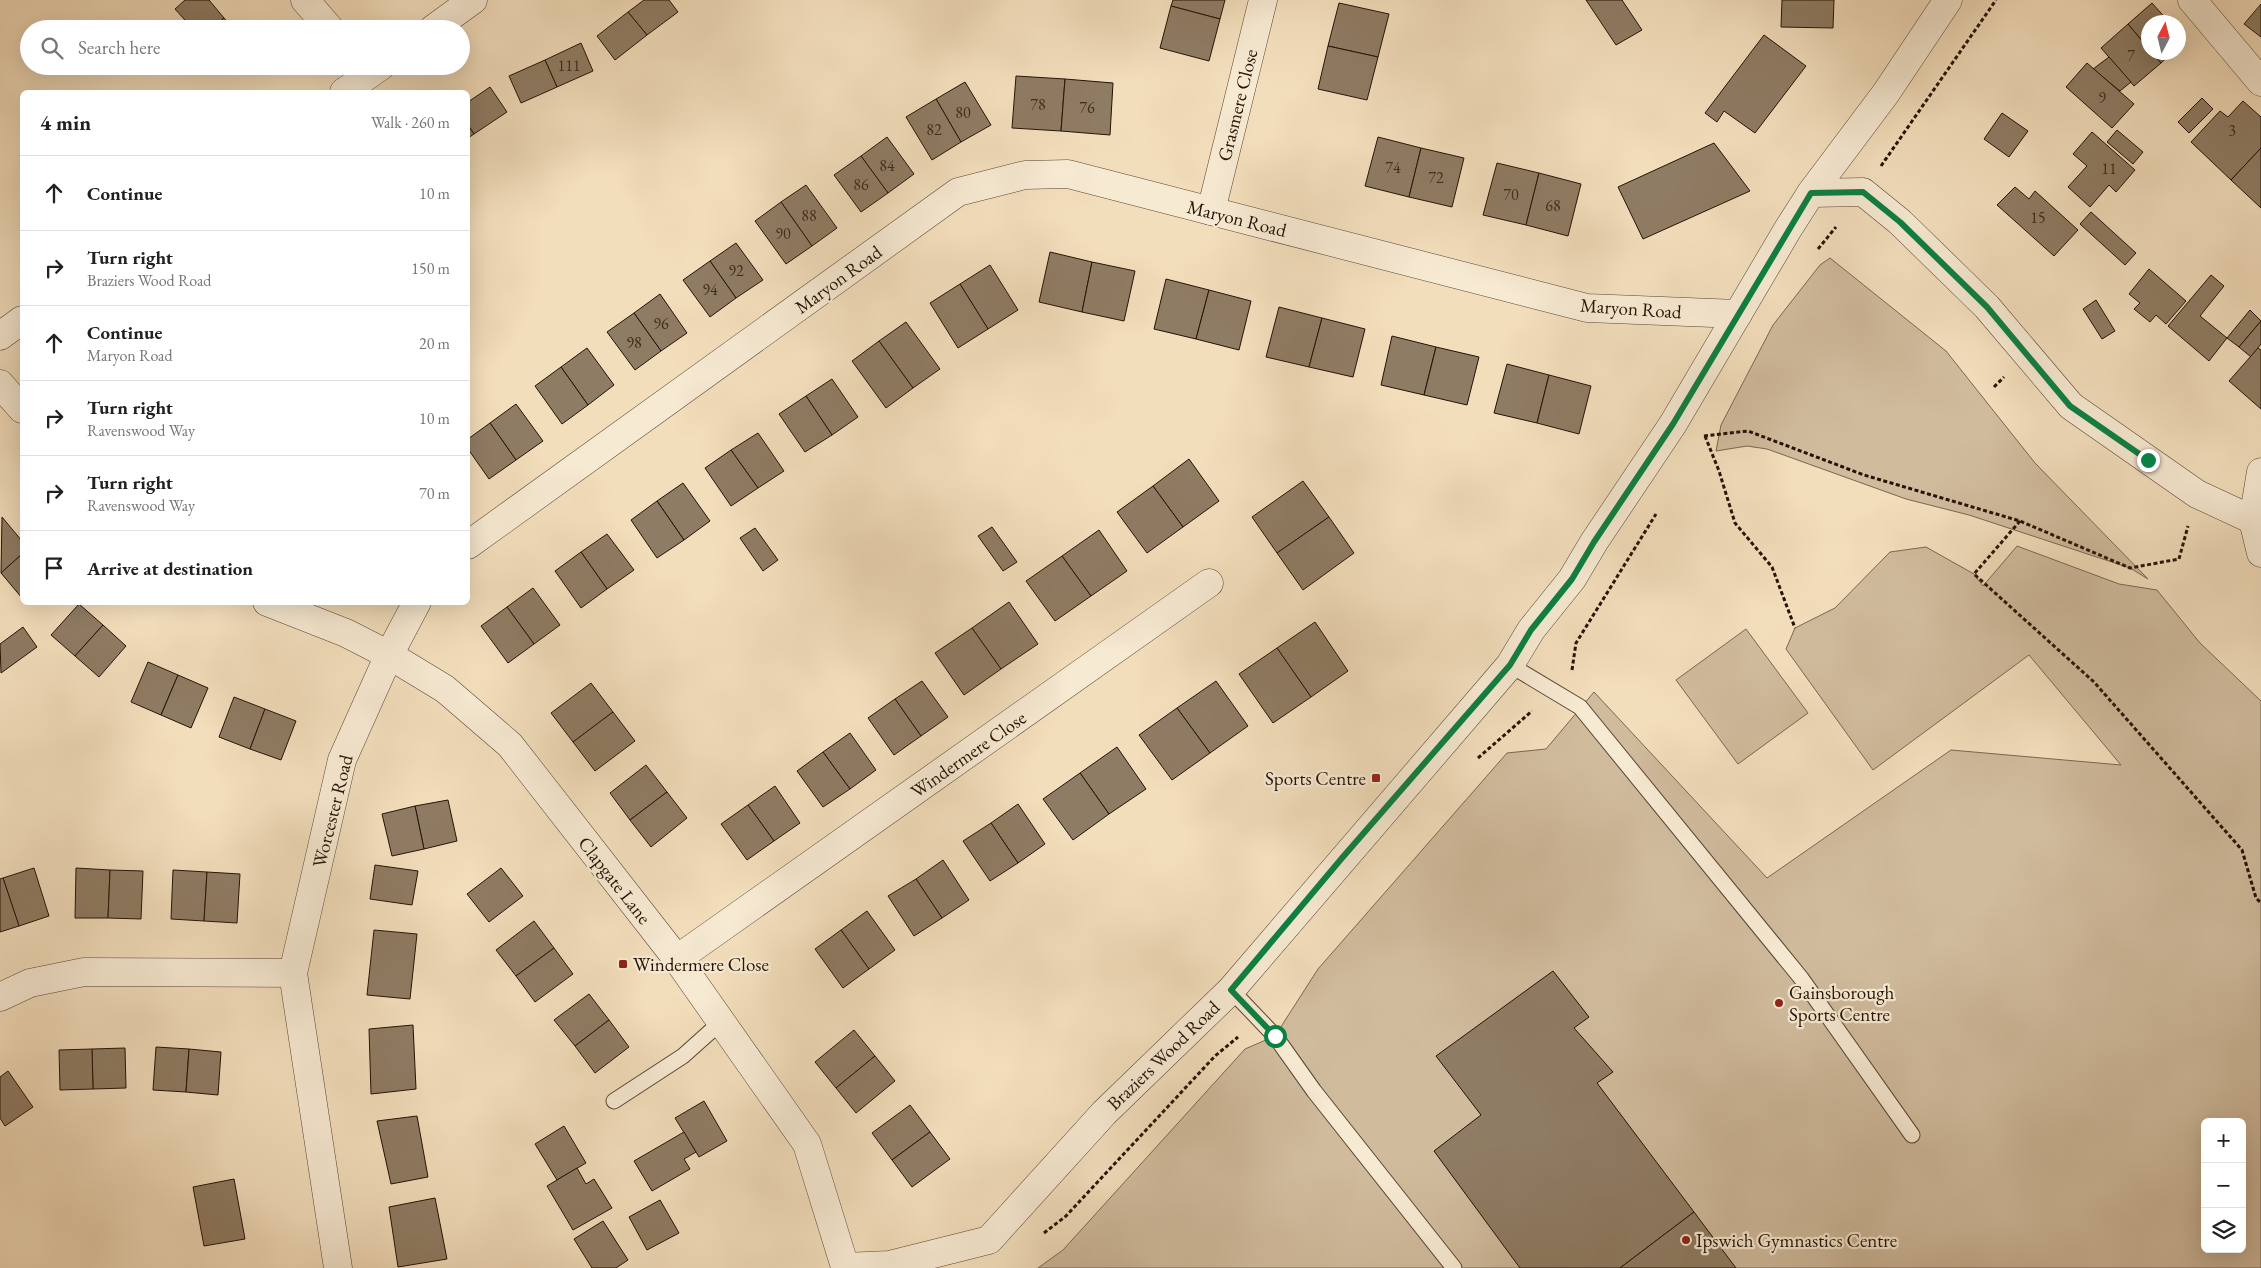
<!DOCTYPE html>
<html lang="en">
<head>
<meta charset="utf-8">
<style>
  body { margin:0; font-family:"EB Garamond",serif; background:#f6f6f6; color:#202124 }
  .controls { position:absolute; right:15px; bottom:15px; display:grid; overflow:hidden; border-radius:8px; box-shadow:0 5px 20px #0002 }
  .controls button { width:45px; height:45px; display:grid; place-items:center; padding:0; border:0; border-bottom:1px solid #e0e0e0; background:#fff; color:#202124; font:25px sans-serif }
  .compass { position:absolute; left:2141px; top:15px; width:45px; height:45px; border-radius:50%; background:#fff; box-shadow:0 5px 20px #0002; rotate:7deg }
  .stop { position:absolute; width:15px; height:15px; margin:-11px; border:4px solid #0b8043; border-radius:50%; background:#fff }
  .stop.end { background:#0b8043; border-color:#fff; box-shadow:0 1px 5px #0008 }
  .list { margin:0; padding:0; list-style:none }
  h2 { display:flex; justify-content:space-between; align-items:center; height:65px; margin:0; padding:0 20px; font-size:21px }
  h2 small { font-size:16px; font-weight:400; color:#757577 }
  .list li { display:grid; grid-template-columns:32px 1fr auto; gap:15px; align-items:center; box-sizing:border-box; height:75px; padding:0 20px; border-top:1px solid #e0e0e0 }
  .list b { display:block; font-size:19px; white-space:nowrap }
  .list p { margin:0; font-size:16px; white-space:nowrap; color:#757577 }
  .list em { font-size:16px; font-style:normal; color:#757577 }
  .icon { flex:none; width:28px; height:28px; fill:none; stroke:currentColor; stroke-width:2; stroke-linecap:round; stroke-linejoin:round }
  .map { position:relative; flex:none; width:2261px; height:1268px; overflow:hidden }
  .search { position:absolute; background:#fff; box-shadow:0 5px 20px #0002; left:20px; top:20px; width:450px; height:55px; display:flex; align-items:center; gap:12px; box-sizing:border-box; padding:0 18px; border-radius:28px; color:#757577; font-size:19px }
  .panel { position:absolute; background:#fff; box-shadow:0 5px 20px #0002; left:20px; top:90px; width:450px; height:515px; border-radius:8px }
  .map>svg:first-child { display:block }
</style>
</head>
<body>
<div class="map">
<svg width="2261" height="1268" viewBox="0 0 2261 1268">
  <rect width="100%" height="100%" fill="#f3debc"/>
  <filter id="stains"><feTurbulence type="fractalNoise" baseFrequency=".004" numOctaves="4"/><feColorMatrix values="0 0 0 0 .2 0 0 0 0 .09 0 0 0 0 .02 0 0 0 .5 -.17"/></filter>
  <radialGradient id="worn" r=".72"><stop offset=".6" stop-color="#630" stop-opacity="0"/><stop offset="1" stop-color="#630" stop-opacity=".3"/></radialGradient>
  <g fill="#d0bb9d" stroke="#7a6651" fill-rule="evenodd">
    <path d="M1830 258 1946 351 2035 463 2148 579 2130 568 1969 515 1906 499 1767 449 1747 446 1716 451 1721 425 1773 325 1820 265Z"/>
    <path d="M2017 546 2119 584 2157 590 2200 643 2261 701V1268H1038L1063 1250 1245 1049 1275 1036 1318 969 1507 753 1546 749 1594 692 1767 878 1951 750 2121 765 2029 655 1873 770 1786 649 1795 628 1835 608 1890 552 1926 547 1974 574 1983 586ZM2205 1122H2242V1249H2205Z"/>
    <path d="M1746 629 1808 713 1738 764 1676 680Z"/>
  </g>
  <g fill="#8f7c64" stroke="#231205">
    <path d="M185 0H209L224 18 212 29H193L175 9Z"/>
    <path d="M644 0H669L678 12 647 35 628 12Z"/>
    <path d="M1173 0H1225L1220 19 1171 6Z"/>
    <path d="M1586 0H1622L1642 30 1616 45Z"/>
    <path d="M1782 0H1834L1833 28 1781 27Z"/>
    <path d="M1339 3 1389 14 1378 57 1328 46Z"/>
    <path d="M2152 3 2169 22H2148V48L2128 24Z"/>
    <path d="M2261 4V37L2244 24Z"/>
    <path d="M1171 6 1220 19 1209 61 1160 48Z"/>
    <path d="M628 12 647 35 615 60 597 36Z"/>
    <path d="M224 18 234 29H212Z"/>
    <path d="M2128 24 2148 48V52H2152L2161 63 2134 86 2101 48Z"/>
    <path d="M2178 34 2185 42 2178 48Z"/>
    <path d="M1764 35 1806 66 1755 133 1724 111 1717 122 1705 113Z"/>
    <path d="M581 43 593 71 557 87 545 60Z"/>
    <path d="M1328 46 1378 57 1367 100 1318 89Z"/>
    <path d="M2152 52H2173L2161 63Z"/>
    <path d="M2109 57 2131 82 2120 91 2093 69Z"/>
    <path d="M545 60 557 87 521 103 509 76Z"/>
    <path d="M2087 63 2134 104 2112 128 2066 87Z"/>
    <path d="M1016 76 1065 79 1061 131 1012 128Z"/>
    <path d="M1065 79 1113 83 1110 135 1061 131Z"/>
    <path d="M965 82 991 125 961 142 936 99Z"/>
    <path d="M490 87 507 112 474 134 468 125V102Z"/>
    <path d="M2202 98 2213 109 2189 133 2178 122Z"/>
    <path d="M936 99 961 142 932 160 906 117Z"/>
    <path d="M2243 101 2261 117V148L2231 180 2191 142 2220 111 2228 117Z"/>
    <path d="M2002 113 2028 131 2009 157 1984 139Z"/>
    <path d="M468 125 474 134 468 138Z"/>
    <path d="M2117 130 2143 152 2133 164 2107 142Z"/>
    <path d="M2092 132 2135 170 2116 192 2109 185 2090 207 2068 187 2087 166 2073 154Z"/>
    <path d="M887 137 914 174 888 193 861 156Z"/>
    <path d="M1378 137 1421 148 1409 197 1365 186Z"/>
    <path d="M1714 143 1750 191 1643 239 1618 187Z"/>
    <path d="M1421 148 1464 158 1452 207 1409 197Z"/>
    <path d="M2261 148V208L2231 180Z"/>
    <path d="M861 156 888 193 861 212 834 175Z"/>
    <path d="M1497 163 1539 173 1526 225 1483 215Z"/>
    <path d="M1539 173 1581 184 1568 236 1526 225Z"/>
    <path d="M806 185 837 228 812 246 781 202Z"/>
    <path d="M2015 187 2029 199 2035 191 2078 230 2054 256 1997 205Z"/>
    <path d="M781 202 812 246 786 264 755 221Z"/>
    <path d="M2091 212 2136 253 2125 265 2080 224Z"/>
    <path d="M736 243 763 280 736 298 710 261Z"/>
    <path d="M1050 252 1092 262 1082 312 1039 302Z"/>
    <path d="M710 261 736 298 710 317 683 280Z"/>
    <path d="M1092 262 1135 271 1124 321 1082 312Z"/>
    <path d="M990 265 1018 310 988 329 960 284Z"/>
    <path d="M2149 269 2186 301 2166 324 2156 315 2150 322 2134 309 2140 303 2129 294Z"/>
    <path d="M2211 275 2224 286 2200 316 2227 338 2209 361 2168 326Z"/>
    <path d="M1166 279 1209 290 1196 339 1154 329Z"/>
    <path d="M960 284 988 329 958 348 930 303Z"/>
    <path d="M1209 290 1251 301 1239 350 1196 339Z"/>
    <path d="M660 294 687 333 661 351 634 313Z"/>
    <path d="M2096 300 2115 331 2102 339 2083 309Z"/>
    <path d="M1279 307 1322 318 1309 367 1266 357Z"/>
    <path d="M2250 310 2261 321 2239 347 2227 338Z"/>
    <path d="M634 313 661 351 635 370 607 332Z"/>
    <path d="M1322 318 1365 329 1353 377 1309 367Z"/>
    <path d="M2261 321V344L2251 357 2239 347Z"/>
    <path d="M906 322 940 369 913 388 879 341Z"/>
    <path d="M1392 336 1436 347 1424 395 1381 385Z"/>
    <path d="M879 341 913 388 886 408 852 361Z"/>
    <path d="M1436 347 1479 357 1467 405 1424 395Z"/>
    <path d="M587 348 614 385 588 405 561 367Z"/>
    <path d="M2258 348 2261 350V409L2229 381Z"/>
    <path d="M1507 364 1549 375 1537 423 1494 413Z"/>
    <path d="M561 367 588 405 562 424 535 386Z"/>
    <path d="M1549 375 1591 386 1579 434 1537 423Z"/>
    <path d="M832 379 858 417 832 435 806 396Z"/>
    <path d="M806 396 832 435 805 452 779 414Z"/>
    <path d="M516 404 543 441 516 460 490 423Z"/>
    <path d="M490 423 516 460 489 479 468 449V439Z"/>
    <path d="M758 433 784 471 758 488 731 450Z"/>
    <path d="M731 450 758 488 731 506 705 468Z"/>
    <path d="M1189 459 1219 501 1183 527 1153 486Z"/>
    <path d="M1303 481 1329 517 1277 553 1252 517Z"/>
    <path d="M683 483 710 521 684 540 657 501Z"/>
    <path d="M1153 486 1183 527 1147 553 1117 512Z"/>
    <path d="M657 501 684 540 657 558 631 520Z"/>
    <path d="M2 517 22 541V554L1 573Z"/>
    <path d="M1329 517 1354 553 1303 590 1277 553Z"/>
    <path d="M992 527 1017 562 1003 571 978 536Z"/>
    <path d="M755 528 778 560 763 571 740 538Z"/>
    <path d="M1099 530 1127 571 1091 596 1062 556Z"/>
    <path d="M607 534 634 570 607 589 581 552Z"/>
    <path d="M581 552 607 589 581 608 555 571Z"/>
    <path d="M22 554V598L1 573Z"/>
    <path d="M1062 556 1091 596 1055 621 1026 581Z"/>
    <path d="M533 588 560 625 534 644 507 607Z"/>
    <path d="M1009 602 1038 644 1001 669 972 628Z"/>
    <path d="M79 604 103 625 75 656 51 635Z"/>
    <path d="M507 607 534 644 508 663 481 626Z"/>
    <path d="M1315 622 1348 671 1311 697 1277 648Z"/>
    <path d="M103 625 126 646 99 677 75 656Z"/>
    <path d="M23 627 37 647 1 673 0 644Z"/>
    <path d="M972 628 1001 669 964 695 935 653Z"/>
    <path d="M1277 648 1311 697 1273 723 1239 674Z"/>
    <path d="M148 662 178 675 161 715 131 702Z"/>
    <path d="M178 675 208 688 191 728 161 715Z"/>
    <path d="M922 681 948 717 921 736 895 699Z"/>
    <path d="M1216 681 1248 726 1210 753 1177 708Z"/>
    <path d="M591 683 613 712 573 742 551 713Z"/>
    <path d="M234 697 265 709 250 749 219 737Z"/>
    <path d="M895 699 921 736 894 755 868 718Z"/>
    <path d="M1177 708 1210 753 1172 780 1139 735Z"/>
    <path d="M265 709 296 721 281 760 250 749Z"/>
    <path d="M613 712 635 741 595 771 573 742Z"/>
    <path d="M850 733 876 770 850 789 823 752Z"/>
    <path d="M1117 747 1146 789 1109 814 1080 773Z"/>
    <path d="M823 752 850 789 823 807 797 771Z"/>
    <path d="M646 765 667 792 630 820 610 793Z"/>
    <path d="M1080 773 1109 814 1073 840 1043 799Z"/>
    <path d="M775 786 800 823 774 841 748 805Z"/>
    <path d="M667 792 687 818 651 847 630 820Z"/>
    <path d="M448 800 457 841 424 849 415 806Z"/>
    <path d="M1018 804 1045 844 1018 863 991 823Z"/>
    <path d="M748 805 774 841 747 860 721 824Z"/>
    <path d="M415 806 424 849 392 856 382 814Z"/>
    <path d="M991 823 1018 863 990 881 963 841Z"/>
    <path d="M943 860 969 900 942 918 916 879Z"/>
    <path d="M375 865 418 871 412 905 370 899Z"/>
    <path d="M34 868 49 916 19 926 3 878Z"/>
    <path d="M76 868 110 870 108 918H75Z"/>
    <path d="M501 868 523 896 489 922 467 894Z"/>
    <path d="M110 870 143 871 141 919 108 918Z"/>
    <path d="M173 870 207 872 204 921 171 919Z"/>
    <path d="M207 872 240 874 237 923 204 921Z"/>
    <path d="M3 878 19 926 0 932V879Z"/>
    <path d="M916 879 942 918 914 936 888 896Z"/>
    <path d="M867 911 895 950 869 969 841 930Z"/>
    <path d="M534 921 554 948 516 976 496 950Z"/>
    <path d="M374 930 417 934 410 999 367 995Z"/>
    <path d="M841 930 869 969 843 988 815 949Z"/>
    <path d="M554 948 573 974 535 1002 516 976Z"/>
    <path d="M1553 971 1589 1017 1574 1028 1613 1072 1597 1083 1694 1212 1620 1268H1520L1434 1151 1481 1115 1436 1056Z"/>
    <path d="M589 994 609 1020 575 1046 554 1020Z"/>
    <path d="M609 1020 629 1047 595 1073 575 1046Z"/>
    <path d="M413 1025 416 1089 371 1094 369 1029Z"/>
    <path d="M854 1030 875 1056 836 1088 815 1062Z"/>
    <path d="M156 1047 189 1049 186 1092 153 1090Z"/>
    <path d="M125 1048 126 1088 93 1089 92 1049Z"/>
    <path d="M92 1049 93 1089 60 1090 59 1050Z"/>
    <path d="M189 1049 221 1052 218 1095 186 1092Z"/>
    <path d="M875 1056 895 1081 856 1113 836 1088Z"/>
    <path d="M8 1071 33 1107 5 1126 0 1118V1077Z"/>
    <path d="M704 1101 727 1141 699 1157 675 1118Z"/>
    <path d="M910 1105 930 1132 892 1160 872 1133Z"/>
    <path d="M417 1116 428 1177 391 1184 377 1121Z"/>
    <path d="M564 1126 586 1163 557 1180 535 1144Z"/>
    <path d="M684 1132 696 1152 684 1159 690 1169 652 1191 634 1161Z"/>
    <path d="M930 1132 950 1159 912 1187 892 1160Z"/>
    <path d="M577 1168 586 1184 594 1179 612 1208 573 1230 547 1186Z"/>
    <path d="M234 1179 245 1239 204 1246 193 1187Z"/>
    <path d="M435 1198 447 1259 398 1267 389 1207Z"/>
    <path d="M660 1200 679 1233 647 1250 629 1217Z"/>
    <path d="M1694 1212 1736 1268H1620Z"/>
    <path d="M603 1221 628 1260 616 1268H592L574 1239Z"/>
  </g>
  <g fill="none" stroke-linecap="round" stroke-linejoin="round">
    <defs>
      <g id="service">
        <path d="M1510 665 1580 707 1801 978 1912 1135"/>
        <path d="M1231 990 1275 1036 1314 1091 1454 1268"/>
        <path d="M614 1101 683 1056 721 1022"/>
      </g>
      <g id="minor">
        <path d="M305 0 330 29"/>
        <path d="M2192 0 2261 82"/>
        <path d="M433 29 473 0"/>
        <path d="M344 92 381 66"/>
        <path d="M1811 193 1863 192 1900 222 1987 307 2071 406 2197 494 2253 520"/>
        <path d="M1211 211 1263 0"/>
        <path d="M0 336 22 320"/>
        <path d="M2261 472 2253 520 2261 553"/>
        <path d="M468 545 958 192 1025 175 1068 174 1587 308 1738 314"/>
        <path d="M677 959 1209 583"/>
        <path d="M0 997 30 983 84 972 293 973"/>
        <path d="M338 1268 293 973 342 760 389 655 417 602"/>
      </g>
      <g id="tertiary">
        <path d="M0 384 22 409"/>
        <path d="M267 602 346 633 389 655 445 689 510 745 677 959 807 1144 845 1267 889 1265 989 1240 1104 1113 1231 990 1510 665 1531 630 1572 579 1594 542 1673 424 1788 229 1811 193 1886 93 1948 0"/>
      </g>
    </defs>
    <use href="#service" stroke="#574533" stroke-width="17"/>
    <use href="#minor" stroke="#574533" stroke-width="29"/>
    <use href="#tertiary" stroke="#574533" stroke-width="29"/>
    <g stroke="#231205" stroke-width="3" stroke-dasharray="4 2.5" stroke-linecap="butt">
      <path d="M1881 166 1996 0"/>
      <path d="M1818 249 1836 227"/>
      <path d="M1994 387 2004 377"/>
      <path d="M1704 436 1748 431 1864 475 2020 521 2130 568 2179 559 2188 526"/>
      <path d="M1705 436 1719 471 1735 523 1772 567 1795 628"/>
      <path d="M2020 521 1974 574 2094 682 2242 850 2256 898 2261 903"/>
      <path d="M1572 670 1576 643 1656 514"/>
      <path d="M1478 758 1532 711"/>
      <path d="M1044 1233 1066 1216 1215 1056 1238 1037"/>
    </g>
    <use href="#service" stroke="#f7ead3" stroke-width="15"/>
    <use href="#minor" stroke="#f7ead3" stroke-width="28"/>
    <use href="#tertiary" stroke="#f7ead3" stroke-width="28"/>
  </g>
  <g fill="none" stroke-linecap="round" stroke-linejoin="round">
    <path stroke="#0b8043" stroke-width="6" d="M1275 1036 1231 990 1342 858 1510 665 1531 630 1572 579 1594 542 1673 424 1811 193 1863 192 1900 222 1987 307 2070 406 2148 460"/>
  </g>
  <g fill="#8f2418" stroke="#f7ead3" stroke-width="2">
    <rect x="1371" y="773" width="10" height="10" rx="2.5"/>
    <rect x="618" y="959" width="10" height="10" rx="2.5"/>
    <circle cx="1779" cy="1003" r="5"/>
    <circle cx="1686" cy="1240" r="5"/>
  </g>
  <g text-anchor="middle" stroke-width="4.5" stroke-linejoin="round" paint-order="stroke">
    <g font-size="16" fill="#3e2c1d">
      <text x="2131" y="61">7</text>
      <text x="569" y="71">111</text>
      <text x="2102" y="103">9</text>
      <text x="1038" y="110">78</text>
      <text x="1087" y="113">76</text>
      <text x="963" y="118">80</text>
      <text x="934" y="135">82</text>
      <text x="2232" y="136">3</text>
      <text x="887" y="171">84</text>
      <text x="1393" y="173">74</text>
      <text x="2109" y="174">11</text>
      <text x="1436" y="183">72</text>
      <text x="861" y="190">86</text>
      <text x="1511" y="200">70</text>
      <text x="1553" y="211">68</text>
      <text x="809" y="221">88</text>
      <text x="2038" y="223">15</text>
      <text x="783" y="239">90</text>
      <text x="736" y="276">92</text>
      <text x="710" y="295">94</text>
      <text x="661" y="329">96</text>
      <text x="634" y="348">98</text>
    </g>
    <g font-size="19" fill="#231205" stroke="#f7ead3">
      <text transform="translate(1237 105) rotate(-76)" y="7">Grasmere Close</text>
      <text transform="translate(1237 218) rotate(14)" y="7">Maryon Road</text>
      <text transform="translate(838 279) rotate(-36)" y="7">Maryon Road</text>
      <text transform="translate(1631 308) rotate(4)" y="7">Maryon Road</text>
      <text transform="translate(968 754) rotate(-35)" y="7">Windermere Close</text>
      <text transform="translate(332 811) rotate(-76)" y="7">Worcester Road</text>
      <text transform="translate(615 880) rotate(52)" y="7">Clapgate Lane</text>
      <text transform="translate(1163 1055) rotate(-44)" y="7">Braziers Wood Road</text>
    </g>
    <g font-size="19" fill="#231205" stroke="#f7ead3" text-anchor="start">
      <text x="1366" y="785" text-anchor="end">Sports Centre</text>
      <text x="633" y="971">Windermere Close</text>
      <text x="1789" y="999">Gainsborough<tspan x="1789" dy="22">Sports Centre</tspan></text>
      <text x="1696" y="1247">Ipswich Gymnastics Centre</text>
    </g>
  </g>
  <rect width="100%" height="100%" filter="url(#stains)"/>
  <rect width="100%" height="100%" fill="url(#worn)"/>
</svg>
<div class="controls">
<button>+</button>
<button>−</button>
<button><svg class="icon" aria-label="layers" viewBox="0 0 24 24"><path d="M12 4l9 5-9 5-9-5zM3 14l9 5 9-5"/></svg></button>
</div>
<svg class="compass" viewBox="-18 -18 36 36"><path d="M0-13l5 13h-10z" fill="#e53935"/><path d="M0 13l5-13h-10z" fill="#757577"/></svg>
<div class="stop" style="left:1275px;top:1036px"></div>
<div class="stop end" style="left:2148px;top:460px"></div>
<div class="search"><svg class="icon" aria-label="search" viewBox="0 0 24 24"><circle cx="10" cy="10" r="6"/><path d="M15 15l6 6"/></svg>Search here</div>
<section class="panel">
<h2>4 min<small>Walk · 260 m</small></h2>
<ul class="list">
<li><svg class="icon" aria-label="ahead" viewBox="0 0 24 24"><path d="M12 20V5M6 11l6-6 6 6"/></svg><div><b>Continue</b></div><em>10 m</em></li>
<li><svg class="icon" aria-label="right" viewBox="0 0 24 24"><path d="M7 20v-9h11M14 6l5 5-5 5"/></svg><div><b>Turn right</b><p>Braziers Wood Road</p></div><em>150 m</em></li>
<li><svg class="icon" aria-label="ahead" viewBox="0 0 24 24"><path d="M12 20V5M6 11l6-6 6 6"/></svg><div><b>Continue</b><p>Maryon Road</p></div><em>20 m</em></li>
<li><svg class="icon" aria-label="right" viewBox="0 0 24 24"><path d="M7 20v-9h11M14 6l5 5-5 5"/></svg><div><b>Turn right</b><p>Ravenswood Way</p></div><em>10 m</em></li>
<li><svg class="icon" aria-label="right" viewBox="0 0 24 24"><path d="M7 20v-9h11M14 6l5 5-5 5"/></svg><div><b>Turn right</b><p>Ravenswood Way</p></div><em>70 m</em></li>
<li><svg class="icon" aria-label="arrive" viewBox="0 0 24 24"><path d="M6 21V4h12l-3 4 3 4H6"/></svg><div><b>Arrive at destination</b></div></li>
</ul>
</section>
</div>
</body>
</html>
